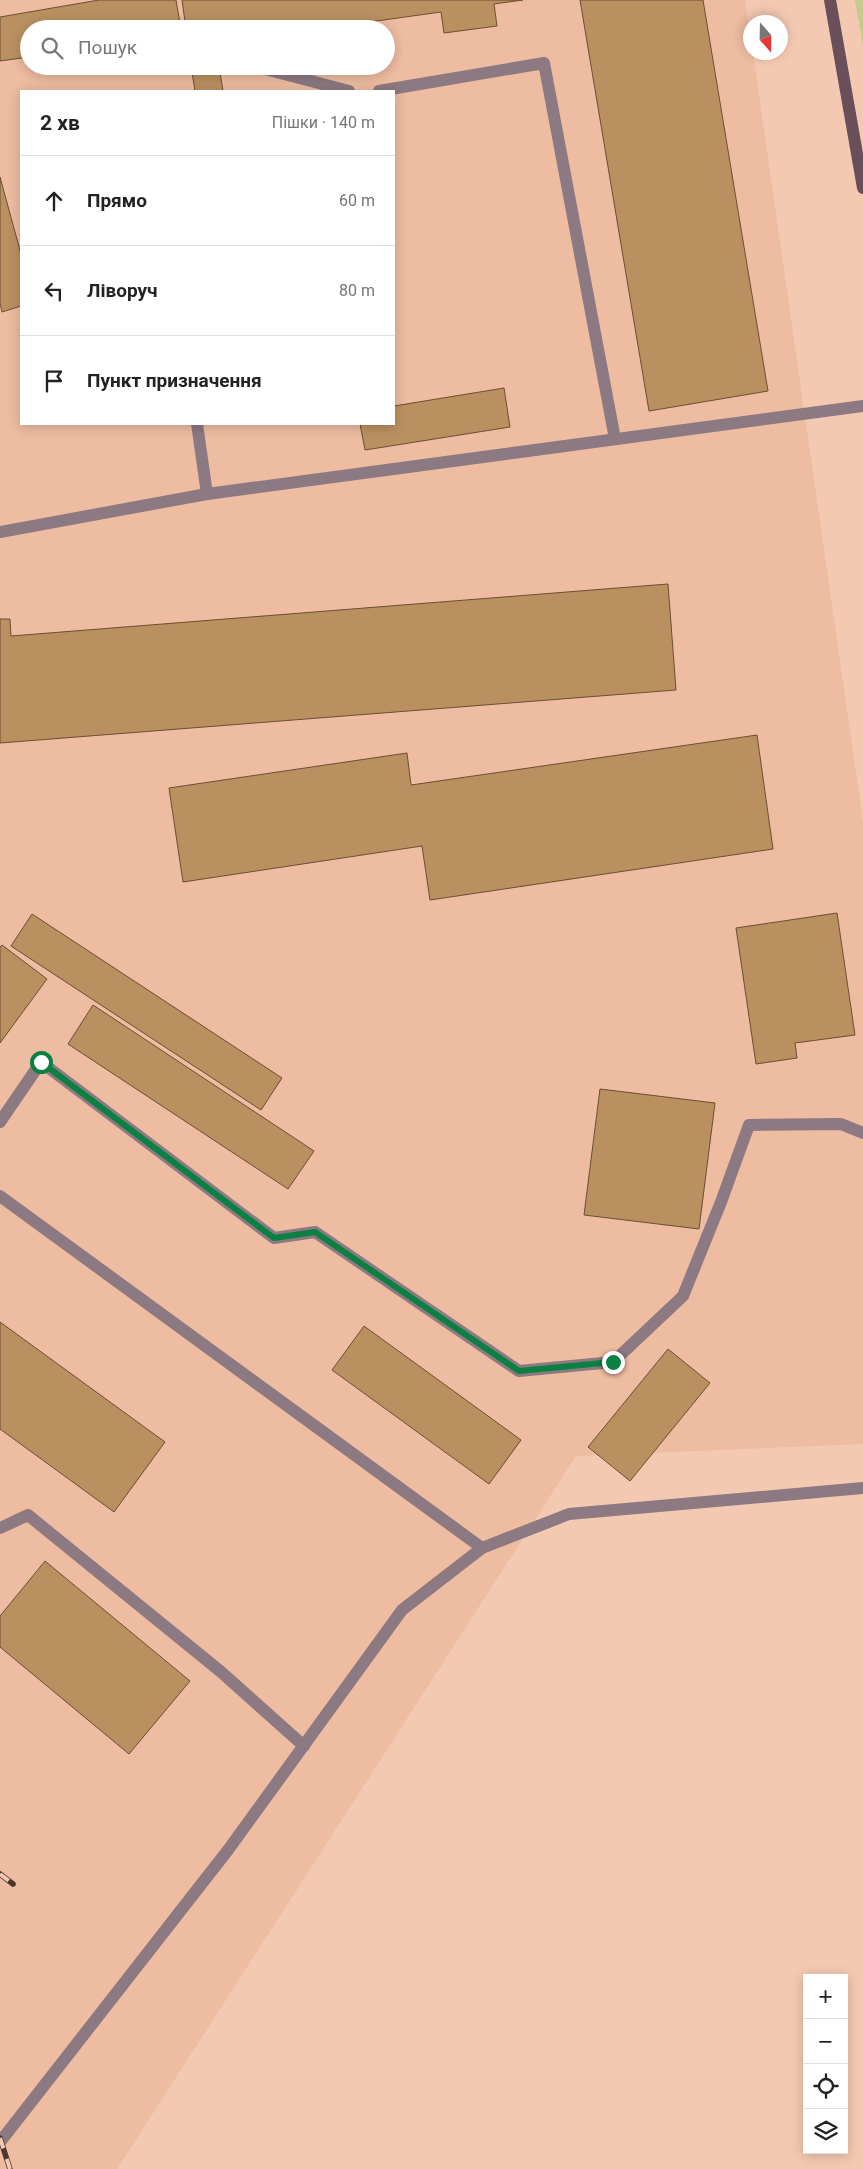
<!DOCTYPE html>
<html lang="uk">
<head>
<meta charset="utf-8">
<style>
  body { margin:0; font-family:Roboto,sans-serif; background:#f2f2f2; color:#222 }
  .controls { position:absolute; right:15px; bottom:15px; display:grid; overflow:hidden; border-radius:0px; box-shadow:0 2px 12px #0003 }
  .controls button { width:45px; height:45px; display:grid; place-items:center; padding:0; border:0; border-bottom:1px solid #e0e0e0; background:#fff; color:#222; font:25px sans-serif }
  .compass { position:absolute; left:743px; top:15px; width:45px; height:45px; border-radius:50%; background:#fff; box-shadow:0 2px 12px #0003; rotate:160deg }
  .stop { position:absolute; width:15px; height:15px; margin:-11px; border:4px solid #0b8043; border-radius:50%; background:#fff }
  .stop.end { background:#0b8043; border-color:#fff; box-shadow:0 1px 5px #0008 }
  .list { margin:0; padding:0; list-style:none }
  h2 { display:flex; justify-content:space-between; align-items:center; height:65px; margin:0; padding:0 20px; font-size:21px }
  h2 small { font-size:16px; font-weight:400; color:#767676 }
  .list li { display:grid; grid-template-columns:32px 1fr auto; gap:15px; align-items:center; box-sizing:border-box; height:90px; padding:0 20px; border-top:1px solid #e0e0e0 }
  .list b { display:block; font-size:19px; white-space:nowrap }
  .list em { font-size:16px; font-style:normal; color:#767676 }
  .icon { flex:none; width:28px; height:28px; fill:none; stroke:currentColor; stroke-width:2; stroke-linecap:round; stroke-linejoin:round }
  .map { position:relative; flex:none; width:863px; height:2169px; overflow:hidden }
  .search { position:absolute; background:#fff; box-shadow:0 2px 12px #0003; left:20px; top:20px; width:375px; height:55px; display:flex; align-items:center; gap:12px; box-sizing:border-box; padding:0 18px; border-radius:28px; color:#767676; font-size:19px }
  .panel { position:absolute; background:#fff; box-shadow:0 2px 12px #0003; left:20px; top:90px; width:375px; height:335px; border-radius:0px }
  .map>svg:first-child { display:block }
</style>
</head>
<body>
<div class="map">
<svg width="863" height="2169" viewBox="0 0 863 2169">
  <rect width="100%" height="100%" fill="#f4c9b2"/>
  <path fill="#edbca1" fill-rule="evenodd" d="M0 0H745L750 36V52L753 53 863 822V1444L576 1456 117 2169H0ZM29 29H386V66H29ZM21 91H394V424H21Z"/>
  <path fill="#c7c98e" d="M855 0H863V46Z"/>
  <g fill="#ba9061" stroke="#6a4f31">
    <path d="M99 0H176L181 29H29V57L0 61V17Z"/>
    <path d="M182 0H523L494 4 497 26 444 33 441 12 319 29H186Z"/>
    <path d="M580 0H703L768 391 649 411Z"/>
    <path d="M191 66H219L223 91H195Z"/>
    <path d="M0 177 21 254V306L2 312 0 303Z"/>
    <path d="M504 388 510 427 365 450 360 424H394V406Z"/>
    <path d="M668 584 676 690 0 743V619H10L11 636Z"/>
    <path d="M757 735 773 849 430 900 422 846 183 882 169 788 407 753 411 785Z"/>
    <path d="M837 913 855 1035 795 1043 797 1058 756 1064 736 928Z"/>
    <path d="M32 914 282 1078 261 1110 11 946Z"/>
    <path d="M2 945 47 979 0 1043V947Z"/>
    <path d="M93 1005 314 1151 288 1189 68 1044Z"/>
    <path d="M600 1089 715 1103 699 1229 584 1215Z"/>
    <path d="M0 1322 165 1442 114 1512 0 1429Z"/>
    <path d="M364 1326 521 1440 489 1484 332 1370Z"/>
    <path d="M668 1349 710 1383 630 1481 588 1447Z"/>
    <path d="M45 1561 190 1681 129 1754 0 1647V1616Z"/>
  </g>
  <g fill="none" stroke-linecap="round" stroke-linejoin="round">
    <g stroke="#8c7981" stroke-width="12">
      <path d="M254 66 349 91"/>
      <path d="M379 91 544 63 615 439"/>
      <path d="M197 424 207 494"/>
      <path d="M0 532 207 494 863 406"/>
      <path d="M0 1122 41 1062 274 1238 315 1232 519 1371 613 1362 683 1296 721 1202 749 1125 841 1124 863 1133"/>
      <path d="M0 1196 482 1548"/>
      <path d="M0 1528 28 1515 220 1671 304 1746"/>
      <path d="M0 2142 228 1850 402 1610 482 1548 569 1514 863 1488"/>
    </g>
    <path stroke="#694f5a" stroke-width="12" d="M830 0 863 188"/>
    <defs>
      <g id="rail">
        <path d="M0 1874 13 1884"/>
        <path d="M0 2138 10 2169"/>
      </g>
    </defs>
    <use href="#rail" stroke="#4b372c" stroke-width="5.5"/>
    <use href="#rail" stroke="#f4c9b2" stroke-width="4" stroke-dasharray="11" stroke-linecap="butt"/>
  </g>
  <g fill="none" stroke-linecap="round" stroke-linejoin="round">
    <path stroke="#0b8043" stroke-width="6" d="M41 1062 274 1238 315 1232 519 1371 613 1362"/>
  </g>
</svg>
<div class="controls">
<button>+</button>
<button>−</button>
<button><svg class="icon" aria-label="locate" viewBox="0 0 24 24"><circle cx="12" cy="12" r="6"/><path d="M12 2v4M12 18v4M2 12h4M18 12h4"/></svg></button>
<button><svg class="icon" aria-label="layers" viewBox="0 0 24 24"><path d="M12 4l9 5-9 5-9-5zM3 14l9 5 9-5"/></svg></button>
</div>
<svg class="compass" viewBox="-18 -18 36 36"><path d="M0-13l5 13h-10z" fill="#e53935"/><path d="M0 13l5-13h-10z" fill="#767676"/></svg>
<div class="stop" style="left:41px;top:1062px"></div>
<div class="stop end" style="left:613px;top:1362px"></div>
<div class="search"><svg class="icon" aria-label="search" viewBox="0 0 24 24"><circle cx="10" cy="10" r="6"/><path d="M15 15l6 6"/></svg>Пошук</div>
<section class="panel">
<h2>2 хв<small>Пішки · 140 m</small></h2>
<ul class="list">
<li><svg class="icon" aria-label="ahead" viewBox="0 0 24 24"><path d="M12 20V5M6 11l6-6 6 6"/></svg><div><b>Прямо</b></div><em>60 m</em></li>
<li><svg class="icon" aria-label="left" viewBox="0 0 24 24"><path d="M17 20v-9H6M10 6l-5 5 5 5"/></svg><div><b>Ліворуч</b></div><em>80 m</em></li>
<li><svg class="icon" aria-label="arrive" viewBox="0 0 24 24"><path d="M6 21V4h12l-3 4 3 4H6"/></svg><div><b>Пункт призначення</b></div></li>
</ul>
</section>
</div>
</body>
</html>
